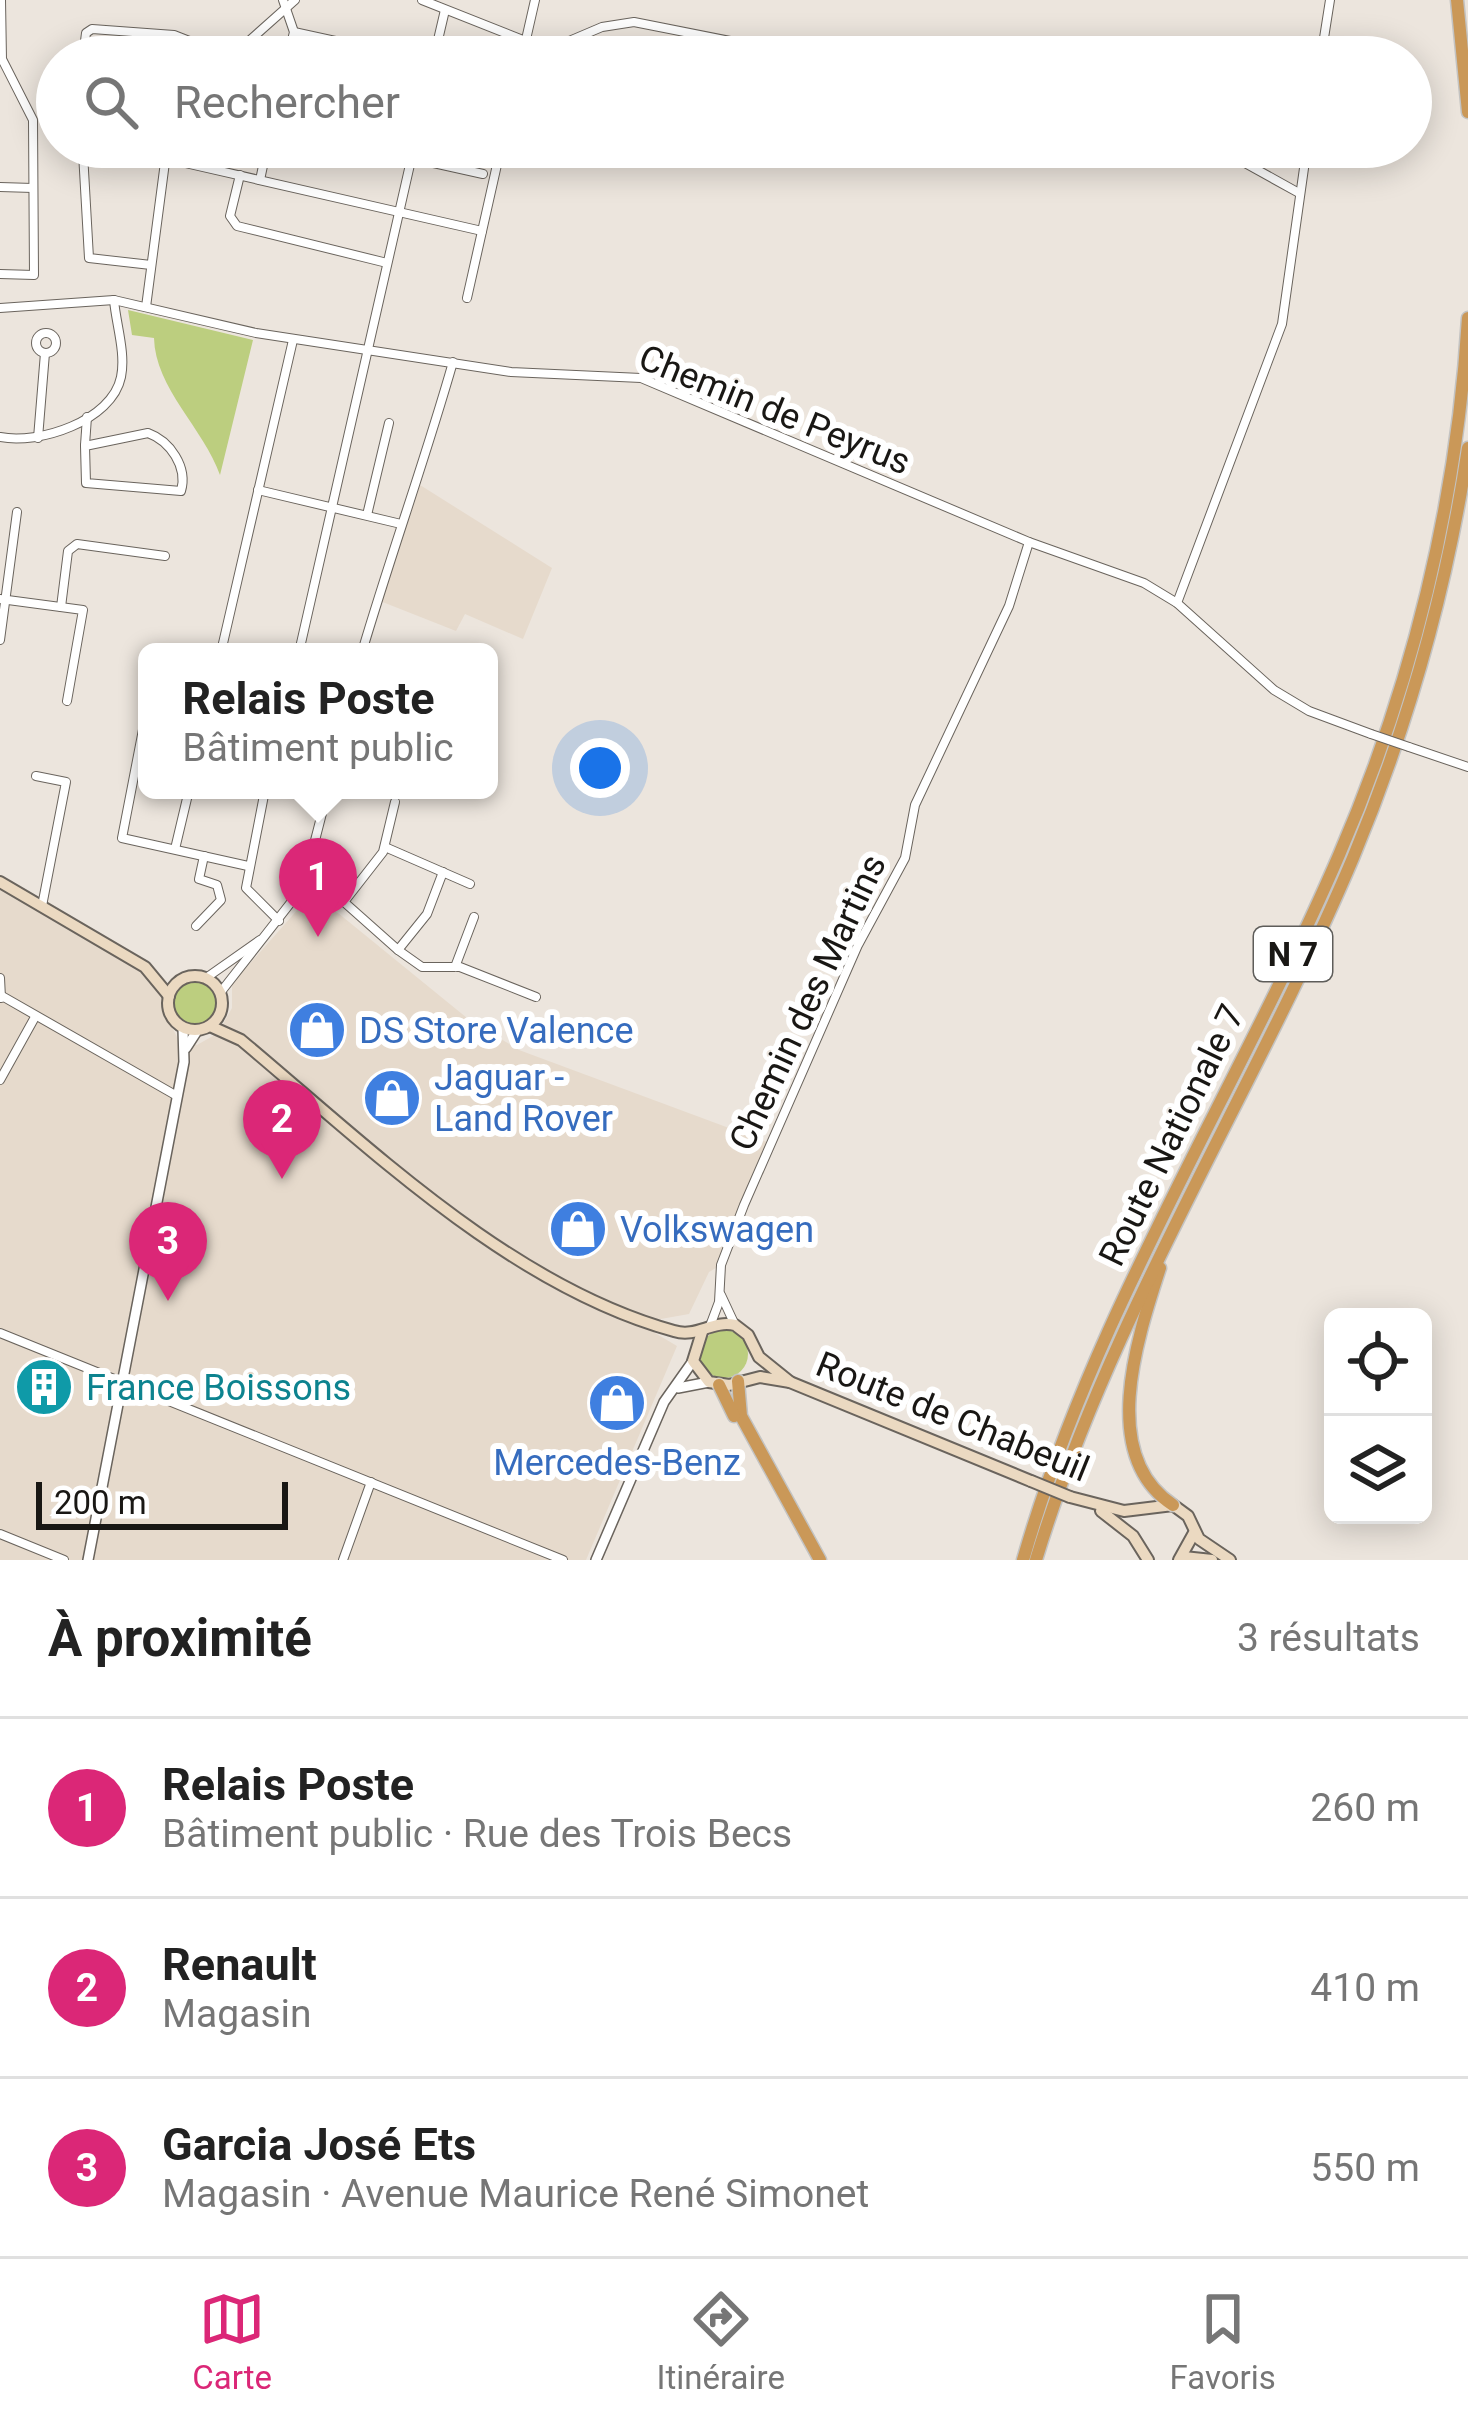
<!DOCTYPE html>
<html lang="fr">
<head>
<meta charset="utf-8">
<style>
  body { margin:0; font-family:Roboto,sans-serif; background:#f6f6f6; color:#222 }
  .controls { position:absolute; right:36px; bottom:36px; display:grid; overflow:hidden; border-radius:18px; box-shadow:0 6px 30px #0003 }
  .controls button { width:108px; height:108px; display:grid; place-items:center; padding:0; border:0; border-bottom:3px solid #e0e0e0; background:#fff; color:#222; font:60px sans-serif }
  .scale { position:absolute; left:36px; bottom:30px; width:252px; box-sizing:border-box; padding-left:12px; border:6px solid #191714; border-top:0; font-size:33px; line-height:42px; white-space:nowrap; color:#191714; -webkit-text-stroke:9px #fff; paint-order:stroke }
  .you { position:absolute; left:600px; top:768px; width:42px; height:42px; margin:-30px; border:9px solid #fff; border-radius:50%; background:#1a73e8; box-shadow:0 0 0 18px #1a73e833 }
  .badge { display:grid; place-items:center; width:78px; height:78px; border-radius:50%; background:#db2777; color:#fff; font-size:39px; font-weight:700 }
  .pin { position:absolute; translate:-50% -99px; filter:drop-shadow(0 3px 6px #0008) }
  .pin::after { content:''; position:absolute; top:63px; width:42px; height:36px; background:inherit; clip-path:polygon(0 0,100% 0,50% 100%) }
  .popup { position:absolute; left:138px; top:643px; width:360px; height:156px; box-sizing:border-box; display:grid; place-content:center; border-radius:18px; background:#fff; filter:drop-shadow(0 3px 9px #0005); font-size:39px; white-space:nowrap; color:#767676 }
  .popup b { font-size:45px; color:#222 }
  .popup::after { content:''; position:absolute; left:50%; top:100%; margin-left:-24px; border:24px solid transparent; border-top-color:#fff }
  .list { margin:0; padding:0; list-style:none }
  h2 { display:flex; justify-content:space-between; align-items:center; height:156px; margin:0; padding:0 48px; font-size:51px }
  h2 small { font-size:39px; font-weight:400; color:#767676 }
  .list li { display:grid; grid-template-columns:78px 1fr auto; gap:36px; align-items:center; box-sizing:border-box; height:180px; padding:0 48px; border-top:3px solid #e0e0e0 }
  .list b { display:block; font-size:45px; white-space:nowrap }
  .list p { margin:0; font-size:39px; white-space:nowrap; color:#767676 }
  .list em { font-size:39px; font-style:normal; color:#767676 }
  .icon { flex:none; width:66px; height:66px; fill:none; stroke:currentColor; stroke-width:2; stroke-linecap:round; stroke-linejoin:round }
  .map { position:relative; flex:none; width:1468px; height:1560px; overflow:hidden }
  .search { position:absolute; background:#fff; box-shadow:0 6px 30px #0003; left:36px; right:36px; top:36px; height:132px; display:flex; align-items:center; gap:30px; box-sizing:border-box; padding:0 42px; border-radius:66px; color:#767676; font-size:45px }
  .sheet { height:696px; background:#fff }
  nav { display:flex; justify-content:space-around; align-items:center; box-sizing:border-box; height:168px; border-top:3px solid #e0e0e0; background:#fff; font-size:33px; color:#767676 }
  nav a { display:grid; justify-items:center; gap:6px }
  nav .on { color:#db2777 }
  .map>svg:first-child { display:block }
</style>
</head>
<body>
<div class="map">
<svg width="1468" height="1560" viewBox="0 0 1468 1560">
  <rect width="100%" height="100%" fill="#ece5dd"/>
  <g fill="#e6dacc">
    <path d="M420 485 552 568 523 639 465 614 456 631 380 601 388 566Z"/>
    <path d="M0 888 146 971 162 991V1007L178 1039 197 1045 218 1033 232 1008V984L307 899 338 913 467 1018 519 1050 772 1144 721 1265 709 1272 689 1314 638 1323 677 1346 586 1560H0Z"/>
  </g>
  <g fill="#bcce7f">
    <path d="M128 310 253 340 220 475C204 429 155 388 154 338L132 335Z"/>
    <circle cx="195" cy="1003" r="22"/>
    <circle cx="724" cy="1354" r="24"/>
  </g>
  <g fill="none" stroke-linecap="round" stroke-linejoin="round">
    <defs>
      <g id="minor">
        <path d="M283 0 294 32 288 57"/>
        <path d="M422 0 548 50 602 27 634 22 811 57"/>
        <path d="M294 32 372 49"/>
        <path d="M83 57 86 33 92 29 174 35 230 57"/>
        <path d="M231 57 295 0"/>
        <path d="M434 57 445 10"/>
        <path d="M522 57 535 0"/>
        <path d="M1321 57 1330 0"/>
        <path d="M347 147H349"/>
        <path d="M1216 147 1299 193"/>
        <path d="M411 158 483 174"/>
        <path d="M240 175 230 216 237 226 387 263"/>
        <path d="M260 180 267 147"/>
        <path d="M0 187 33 188"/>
        <path d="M151 265 89 258 83 153 172 160 482 231"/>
        <path d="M0 274 34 275 33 120 2 59 1 0"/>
        <path d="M467 298 501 147"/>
        <path d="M146 307 167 147"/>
        <path d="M0 308 114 300 256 333 511 372 641 378 1029 542 1144 583 1177 603 1274 690 1309 711 1371 734"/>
        <circle cx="46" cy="343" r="10"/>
        <path d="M148 433C170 441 188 467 181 491L86 483 85 446Z"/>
        <path d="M0 437C38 445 112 421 121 377 126 353 116 324 114 300"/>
        <path d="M38 438 45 353"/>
        <path d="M85 445 87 417"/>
        <path d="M258 490 401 524"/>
        <path d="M367 515 389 423"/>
        <path d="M0 599 83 610 67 701"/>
        <path d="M1177 603 1282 324 1307 147"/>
        <path d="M61 607 68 551 77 544 165 556"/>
        <path d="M0 640 17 512"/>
        <path d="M160 652H182"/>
        <path d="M221 652 293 340"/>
        <path d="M299 652 414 147"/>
        <path d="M362 652C391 554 425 460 453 362"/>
        <path d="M147 709 122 838 248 866"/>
        <path d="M1409 747 1468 767"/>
        <path d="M36 776 66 782 42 906"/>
        <path d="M265 790 246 888 279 921"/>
        <path d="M385 847 470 884"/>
        <path d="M175 849 189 790"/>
        <path d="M303 887 344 902 383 852 395 802"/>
        <path d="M344 902 398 950 427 914 443 872"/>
        <path d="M196 926 221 900 217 885 199 879 204 856"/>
        <path d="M398 950 422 967H460L536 997"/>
        <path d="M455 967 474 917"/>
        <path d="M0 978 1 998"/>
        <path d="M206 978 260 940"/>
        <path d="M220 993 303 887 328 790"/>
        <path d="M2 996 177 1096"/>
        <path d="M0 1080 35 1017"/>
        <path d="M721 1295 735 1325"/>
        <path d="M710 1326 719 1302 721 1265 744 1205 858 945 905 858 915 805 1009 606 1029 542"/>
        <path d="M0 1333 563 1560"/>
        <path d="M0 1534 64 1560"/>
        <path d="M343 1560 371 1482"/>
      </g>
      <g id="tertiary">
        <path d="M186 1048 197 1031"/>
        <path d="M678 1388 709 1382"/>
        <path d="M88 1560 184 1062 183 1028"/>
        <path d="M596 1560 664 1402 693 1361"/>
      </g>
      <g id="secondary">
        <path d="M0 882 145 967 169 996"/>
        <circle cx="195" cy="1003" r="27"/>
        <path d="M210 1026 241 1040C368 1146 510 1286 674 1331 697 1338 712 1320 735 1325L748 1335 759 1357 790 1382"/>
        <path d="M702 1332 693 1361 709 1382 729 1385 760 1377 790 1382 1031 1481"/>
        <path d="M1070 1497 1124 1511 1173 1505 1188 1516 1199 1539 1230 1560"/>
        <path d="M1101 1511 1133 1536 1148 1560"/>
        <path d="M1184 1557 1212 1560"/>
        <path d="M1179 1560 1194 1533"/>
      </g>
      <g id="trunk">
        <path d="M1457 0 1468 112"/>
        <path d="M1160 1268C1137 1339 1098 1456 1173 1505"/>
        <path d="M738 1381 741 1416 820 1560"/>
        <path d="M719 1385 734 1416"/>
        <path d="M1023 1560C1094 1311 1237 1092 1339 855 1412 686 1457 502 1468 318"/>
        <path d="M1036 1560C1111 1312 1253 1095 1353 858 1408 726 1447 589 1468 448"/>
      </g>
    </defs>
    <use href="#minor" stroke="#6a645d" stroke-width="10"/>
    <use href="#tertiary" stroke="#6a645d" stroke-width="12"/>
    <use href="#secondary" stroke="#6a645d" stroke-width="14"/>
    <use href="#trunk" stroke="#c3c3c2" stroke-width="15"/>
    <use href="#minor" stroke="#fff" stroke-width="8"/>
    <use href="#tertiary" stroke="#fff" stroke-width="9"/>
    <use href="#secondary" stroke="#ebd9c1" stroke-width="10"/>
    <use href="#trunk" stroke="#ca9858" stroke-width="12"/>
    <defs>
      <path id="minor-bridge" d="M1371 734 1409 747"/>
      <path id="secondary-bridge" d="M1031 1481 1070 1497"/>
    </defs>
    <use href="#minor-bridge" stroke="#6a645d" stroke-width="10" stroke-linecap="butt"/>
    <use href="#secondary-bridge" stroke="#6a645d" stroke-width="14" stroke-linecap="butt"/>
    <use href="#minor-bridge" stroke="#fff" stroke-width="8"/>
    <use href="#secondary-bridge" stroke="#ebd9c1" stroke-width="10"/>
  </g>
  <defs>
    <symbol id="shop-disc" viewBox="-11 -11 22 22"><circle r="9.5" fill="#3f7fe0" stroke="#fff"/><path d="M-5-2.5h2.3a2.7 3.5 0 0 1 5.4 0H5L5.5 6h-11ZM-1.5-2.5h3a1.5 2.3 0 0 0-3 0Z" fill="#fff"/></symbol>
    <symbol id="building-disc" viewBox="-11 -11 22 22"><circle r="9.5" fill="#0f9aa8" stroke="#fff"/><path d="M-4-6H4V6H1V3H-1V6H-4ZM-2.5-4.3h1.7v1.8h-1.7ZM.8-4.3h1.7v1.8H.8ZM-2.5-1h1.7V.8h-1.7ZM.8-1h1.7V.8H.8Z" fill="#fff"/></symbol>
  </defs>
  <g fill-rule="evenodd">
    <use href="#shop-disc" x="284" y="997" width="66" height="66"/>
    <use href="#shop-disc" x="359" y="1065" width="66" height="66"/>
    <use href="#shop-disc" x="545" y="1196" width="66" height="66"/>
    <use href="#building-disc" x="11" y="1354" width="66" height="66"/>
    <use href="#shop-disc" x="584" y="1370" width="66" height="66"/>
  </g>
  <g text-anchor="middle" stroke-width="12" stroke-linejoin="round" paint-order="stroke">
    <rect fill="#fff" stroke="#5e5d5a" stroke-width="3" x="1254" y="927" width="78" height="54" rx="9"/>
    <g font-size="33" font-weight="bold" fill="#191714">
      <text x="1293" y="966">N 7</text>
    </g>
    <g font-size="36" fill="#191714" stroke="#fff">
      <text transform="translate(775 409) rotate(22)" y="13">Chemin de Peyrus</text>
      <text transform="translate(807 1002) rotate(-65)" y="13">Chemin des Martins</text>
      <text transform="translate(1171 1135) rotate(-64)" y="13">Route Nationale 7</text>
      <text transform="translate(953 1416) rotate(22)" y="13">Route de Chabeuil</text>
    </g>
    <g font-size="36" fill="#366cbe" stroke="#fff" text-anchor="start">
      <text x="359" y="1043">DS Store Valence</text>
      <text x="434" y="1090">Jaguar -<tspan x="434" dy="41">Land Rover</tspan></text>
      <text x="620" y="1242">Volkswagen</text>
      <text x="617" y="1475" text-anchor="middle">Mercedes-Benz</text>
    </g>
    <g font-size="36" fill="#0d838f" stroke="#fff" text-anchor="start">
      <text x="86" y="1400">France Boissons</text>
    </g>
  </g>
</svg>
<div class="controls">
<button><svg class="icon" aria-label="locate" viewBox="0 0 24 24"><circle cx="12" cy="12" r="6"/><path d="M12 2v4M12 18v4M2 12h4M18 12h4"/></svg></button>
<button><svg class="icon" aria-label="layers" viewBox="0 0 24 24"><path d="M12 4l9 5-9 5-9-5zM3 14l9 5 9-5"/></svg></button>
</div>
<div class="scale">200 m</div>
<div class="you"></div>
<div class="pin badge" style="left:318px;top:937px">1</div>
<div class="popup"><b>Relais Poste</b>Bâtiment public</div>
<div class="pin badge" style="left:282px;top:1179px">2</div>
<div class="pin badge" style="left:168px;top:1301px">3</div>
<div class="search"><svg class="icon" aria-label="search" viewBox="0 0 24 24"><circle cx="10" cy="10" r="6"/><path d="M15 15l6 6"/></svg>Rechercher</div>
</div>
<section class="sheet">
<h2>À proximité<small>3 résultats</small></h2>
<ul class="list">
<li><span class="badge">1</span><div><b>Relais Poste</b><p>Bâtiment public · Rue des Trois Becs</p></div><em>260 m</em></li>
<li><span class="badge">2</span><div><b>Renault</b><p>Magasin</p></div><em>410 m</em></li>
<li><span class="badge">3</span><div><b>Garcia José Ets</b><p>Magasin · Avenue Maurice René Simonet</p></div><em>550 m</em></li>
</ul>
</section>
<nav>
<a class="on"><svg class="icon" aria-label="map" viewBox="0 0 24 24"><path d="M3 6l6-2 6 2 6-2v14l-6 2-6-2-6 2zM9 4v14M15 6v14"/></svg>Carte</a>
<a><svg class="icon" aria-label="directions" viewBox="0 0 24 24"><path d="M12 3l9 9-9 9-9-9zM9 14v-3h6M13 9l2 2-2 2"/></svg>Itinéraire</a>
<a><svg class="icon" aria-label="saved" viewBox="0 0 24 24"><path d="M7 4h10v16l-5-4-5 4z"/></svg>Favoris</a>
</nav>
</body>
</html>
